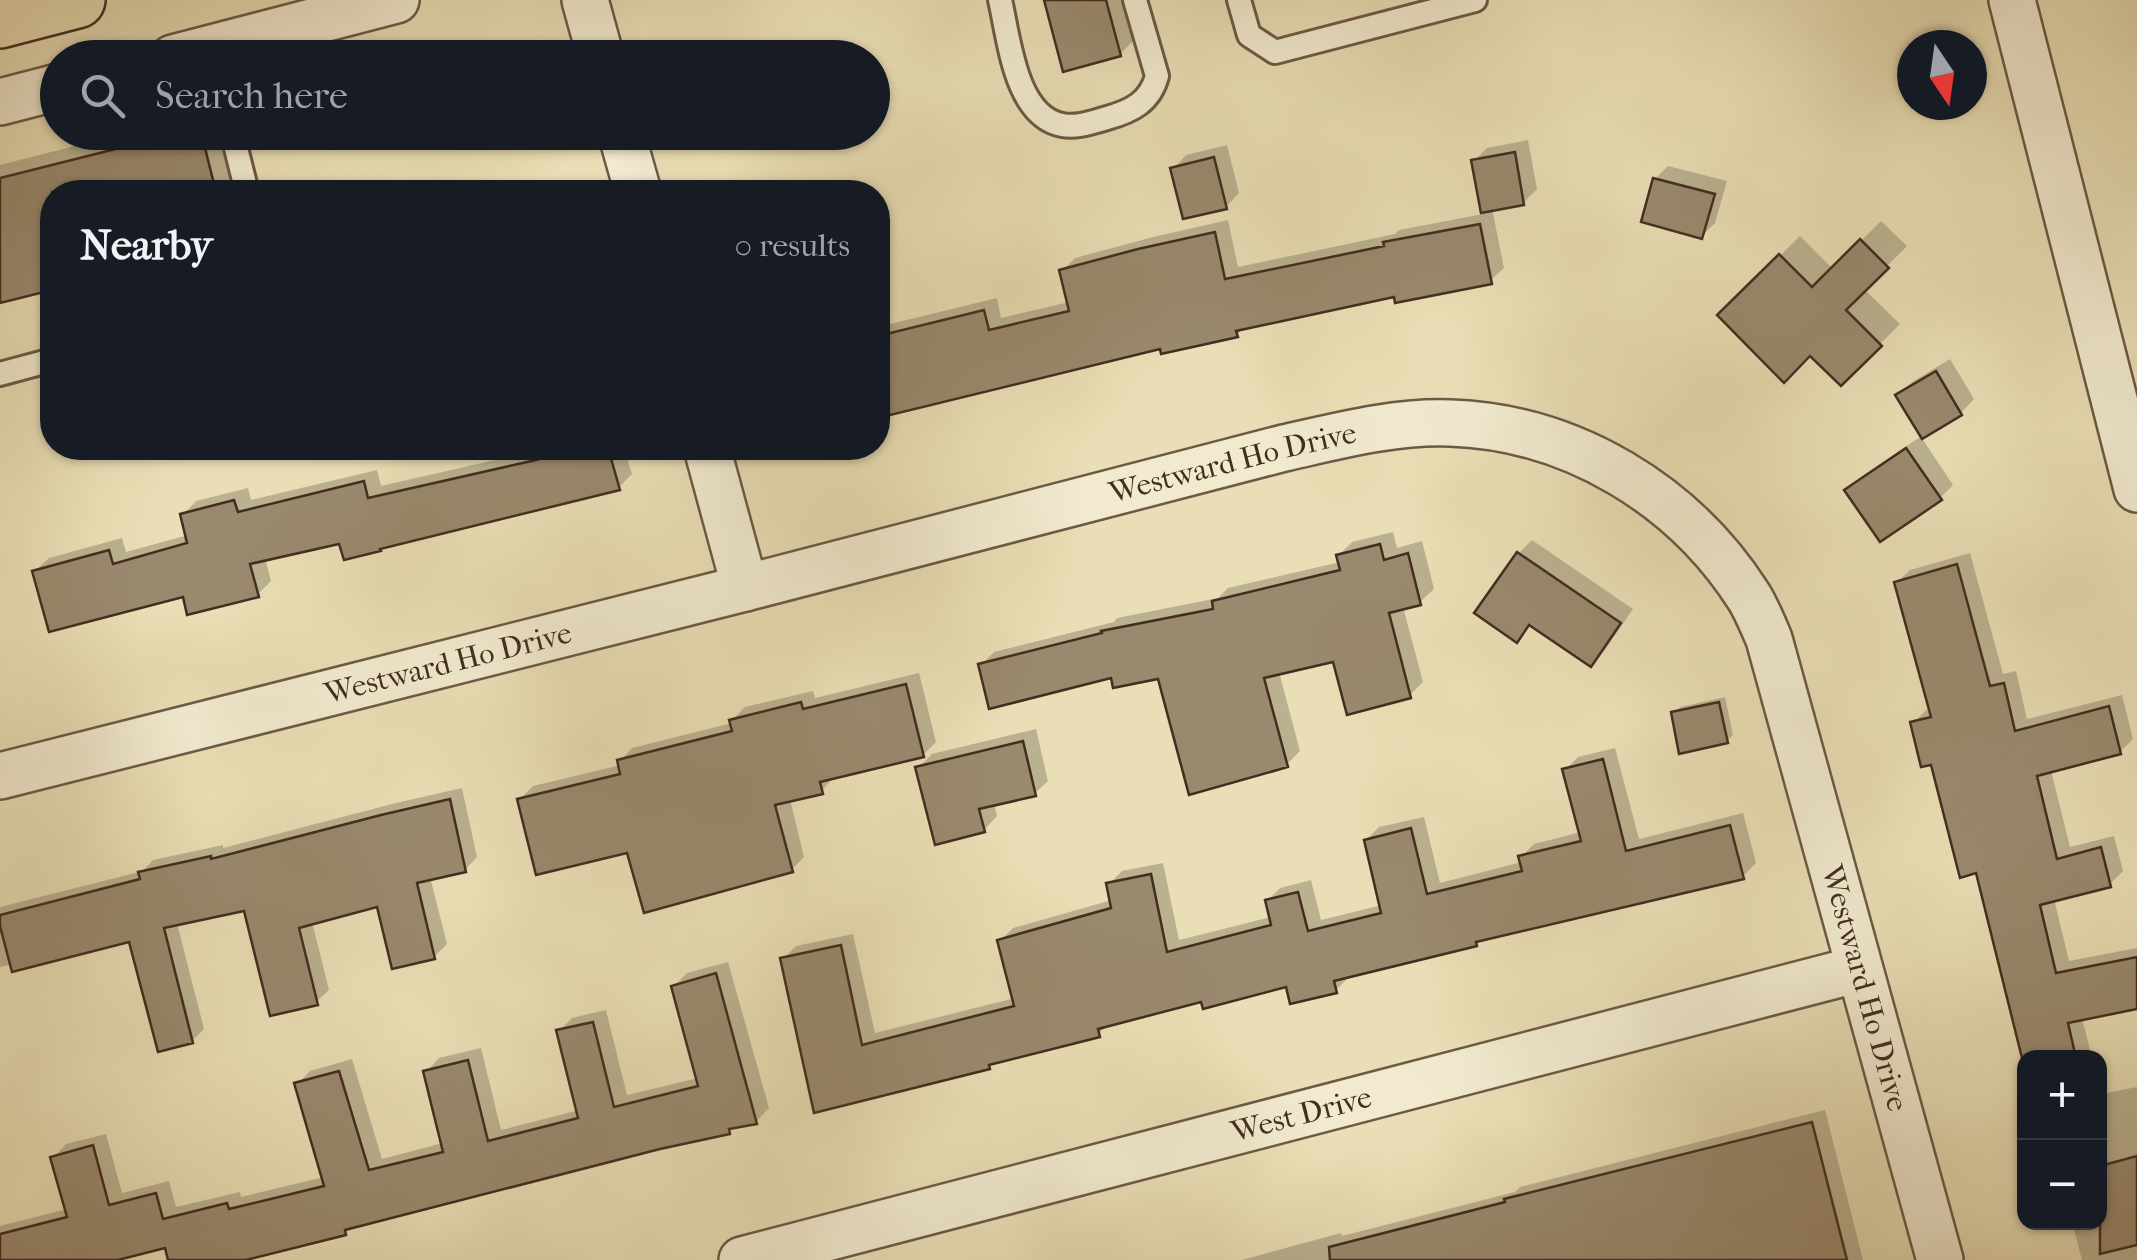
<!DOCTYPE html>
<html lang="en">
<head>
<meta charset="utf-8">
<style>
  body { margin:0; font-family:"IM FELL French Canon",serif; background:#20242c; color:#f1f3f6 }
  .controls { position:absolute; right:30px; bottom:30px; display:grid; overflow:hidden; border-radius:20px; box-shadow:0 2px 8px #0004 }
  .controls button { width:90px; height:90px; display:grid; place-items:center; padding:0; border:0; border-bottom:2px solid #363941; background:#171b24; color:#f1f3f6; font:50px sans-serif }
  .compass { position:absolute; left:1897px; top:30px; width:90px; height:90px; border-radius:50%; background:#171b24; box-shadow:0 2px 8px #0004; rotate:167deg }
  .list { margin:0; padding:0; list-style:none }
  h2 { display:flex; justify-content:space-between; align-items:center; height:130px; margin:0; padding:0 40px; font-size:42px }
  h2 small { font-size:32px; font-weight:400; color:#9ea1a6 }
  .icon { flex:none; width:55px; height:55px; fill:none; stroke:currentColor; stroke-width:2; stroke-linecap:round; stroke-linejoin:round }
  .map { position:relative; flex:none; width:2137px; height:1260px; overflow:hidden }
  .search { position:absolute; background:#171b24; box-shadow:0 2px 8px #0004; left:40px; top:40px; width:850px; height:110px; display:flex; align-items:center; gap:25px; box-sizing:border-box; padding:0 35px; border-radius:55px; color:#9ea1a6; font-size:38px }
  .panel { position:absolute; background:#171b24; box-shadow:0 2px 8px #0004; left:40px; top:180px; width:850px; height:280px; border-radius:40px }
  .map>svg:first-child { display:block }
</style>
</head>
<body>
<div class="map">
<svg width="2137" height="1260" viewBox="0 0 2137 1260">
  <rect width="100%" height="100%" fill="#e9deb5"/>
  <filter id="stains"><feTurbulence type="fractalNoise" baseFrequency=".002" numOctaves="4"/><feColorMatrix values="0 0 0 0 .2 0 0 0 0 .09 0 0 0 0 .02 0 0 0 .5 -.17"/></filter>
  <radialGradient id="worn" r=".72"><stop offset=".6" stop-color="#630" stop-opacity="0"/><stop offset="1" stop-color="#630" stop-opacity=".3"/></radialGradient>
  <g fill="#0003">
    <path d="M1047 0H1131L1140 34 1120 54Z"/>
    <path d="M129 132H226L241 192H52V288L0 301V165Z"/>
    <path d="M1528 140 1537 189 1523 203 1492 208 1504 268 1490 281 1396 294 1245 326 1237 335 1162 346 882 414 878 418V295L882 294 890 324 997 298 1001 318 1069 302 1062 271 1075 258 1153 237 1228 220 1238 267 1395 234 1399 230 1483 214 1474 161 1487 148Z"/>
    <path d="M1227 145 1239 193 1226 207 1173 169 1186 155Z"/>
    <path d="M1668 166 1727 181 1715 223 1702 236 1655 179Z"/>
    <path d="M1881 221 1907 246 1864 289 1900 324 1841 383 1810 353 1720 315 1800 236 1833 269Z"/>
    <path d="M1950 359 1974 399 1961 413 1921 437 1953 485 1940 498 1847 490 1861 477 1923 435 1899 395 1912 382Z"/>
    <path d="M515 448H624L632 474 618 488 341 541 265 558 271 581 257 595 185 594 35 571 49 558 122 538 126 552 188 535 183 515 196 501 248 488 251 500 377 470 381 486 517 455Z"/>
    <path d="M1393 532 1397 548 1422 541 1434 589 1420 602 1403 607 1423 682 1409 696 1335 659 1279 672 1300 751 1287 764 1160 676 1113 675 981 665 994 652 1114 622 1117 618 1218 598 1228 588 1340 562 1339 555 1352 542Z"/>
    <path d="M1532 540 1633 609 1604 651 1590 664 1531 624 1517 640 1477 613 1519 553Z"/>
    <path d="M1970 553 2003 674 2016 671 2027 719 2122 695 2133 739 2120 752 2051 770 2070 847 2114 836 2123 871 2110 884 2054 899 2069 961 2137 948V1006L2082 1018 2092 1058H2026L1978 870 1933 762 1913 723 1926 710 1931 708 1896 583 1910 570Z"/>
    <path d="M919 673 936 742 923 755 834 776 822 791 790 799 804 857 791 870 628 850 520 799 533 786 621 765 620 761 632 748 732 723V720L745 707 813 691 815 698Z"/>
    <path d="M1725 697 1733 735 1727 741 1674 713 1680 707Z"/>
    <path d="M1036 729 1048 781 1034 794 994 803 997 816 984 830 918 768 932 754Z"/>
    <path d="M1615 748 1639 839 1743 813 1756 863 1743 876 1480 938 1475 944 1348 975 1349 977 1336 990 1288 984 1203 998 1109 1024 1098 1034 995 1060 989 1067 816 1109 783 959 796 946 853 934 875 1033 1015 998 1000 941 1013 928 1112 900 1109 884 1122 871 1163 863 1179 940 1271 917 1267 901 1280 888 1311 880 1321 920 1382 905 1366 840 1379 827 1424 817 1440 883 1522 862 1521 857 1534 844 1581 832 1565 770 1578 757Z"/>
    <path d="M462 788 477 857 465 870 430 877 447 944 434 957 379 904 312 922 329 990 316 1002 246 908 177 923 204 1029 192 1041 131 939 0 967V907L143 871 153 860 223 845V848L396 803Z"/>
    <path d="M728 962 769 1108 756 1122 736 1126 729 1132 660 1147 352 1226 345 1232 245 1260H170L167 1245 108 1260H0V1226L67 1209 53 1158 66 1144 106 1134 122 1193 169 1181 176 1207 240 1192 241 1197 324 1177 297 1084 310 1071 352 1059 382 1159 443 1143 426 1072 439 1058 481 1048 501 1130 579 1110 559 1031 572 1018 606 1010 627 1095 698 1078 673 987 687 973Z"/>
    <path d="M2137 1087V1260H2082L2072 1222H2100V1088L2101 1094Z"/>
    <path d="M1825 1110 1863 1260H1242L1341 1233 1342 1236 1515 1192 1520 1187Z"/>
  </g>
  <g fill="#99896e" stroke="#422d21" stroke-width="2.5">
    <path d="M1044 0H1106L1121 56 1063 72Z"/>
    <path d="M183 132H201L216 192H52V290L0 303V178Z"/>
    <path d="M1515 152 1524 205 1481 213 1471 160Z"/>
    <path d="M1214 157 1227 209 1183 219 1170 168Z"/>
    <path d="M1653 178 1715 194 1702 239 1641 222Z"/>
    <path d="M1480 224 1492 284 1395 303 1394 297 1236 331 1238 337 1161 354 1160 349 878 418V336L984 310 989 330 1069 311 1059 270 1138 249 1215 232 1225 279 1384 246 1383 242Z"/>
    <path d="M1860 239 1889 268 1846 310 1882 346 1841 386 1810 356 1784 383 1717 315 1779 254 1812 287Z"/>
    <path d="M1936 371 1962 415 1922 439 1895 395Z"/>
    <path d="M576 448H608L620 490 380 549 381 551 344 560 339 544 250 564 259 597 187 615 183 597 49 632 32 571 109 550 113 564 187 543 180 514 234 500 238 512 364 481 368 498 536 460Z"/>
    <path d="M1906 448 1942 500 1880 542 1844 490Z"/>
    <path d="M1380 544 1384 560 1408 553 1421 605 1389 613 1411 698 1347 715 1333 662 1264 678 1288 767 1189 795 1158 679 1113 688 1111 678 989 709 978 664 1102 633 1101 631 1213 609 1212 601 1340 570 1336 555Z"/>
    <path d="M1517 552 1621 623 1591 667 1529 625 1517 643 1474 613Z"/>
    <path d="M1957 564 1990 686 2004 683 2015 731 2109 706 2121 754 2037 776 2057 859 2101 847 2111 887 2040 905 2056 973 2137 957V1009L2068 1023 2076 1058H2022L1976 873 1960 878 1931 765 1921 767 1910 722 1931 717 1894 582Z"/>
    <path d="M906 684 924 757 820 782 823 794 775 805 793 872 644 913 627 853 536 875 517 799 620 774 617 760 732 731 729 720 801 702 803 709Z"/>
    <path d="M1719 702 1728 743 1679 754 1671 712Z"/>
    <path d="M1023 741 1036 796 979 809 985 832 935 845 915 767Z"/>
    <path d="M1603 759 1626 851 1730 825 1744 879 1476 942 1477 946 1334 981 1337 993 1290 1004 1286 987 1203 1009 1201 1002 1098 1029 1100 1037 989 1065 990 1069 814 1113 780 958 841 945 862 1045 1014 1006 997 940 1111 908 1106 883 1151 874 1167 952 1271 925 1265 900 1298 892 1308 931 1381 913 1364 840 1411 828 1427 894 1522 871 1518 856 1581 841 1562 769Z"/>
    <path d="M450 799 466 872 417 883 435 959 392 969 377 907 299 928 318 1005 270 1016 244 911 164 928 193 1043 158 1052 129 942 12 972 0 926V915L140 879 138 872 211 856V859L381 815Z"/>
    <path d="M716 973 757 1124 729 1129 730 1134 660 1149 345 1230 346 1235 246 1260H168L165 1248 118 1260H0V1234L67 1217 50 1157 93 1145 109 1205 156 1193 163 1219 227 1203 229 1209 324 1186 294 1083 339 1071 369 1170 443 1152 423 1071 468 1060 488 1141 578 1118 556 1030 593 1022 614 1107 698 1086 671 986Z"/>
    <path d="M1812 1122 1847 1260H1330L1329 1247 1505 1202 1504 1199Z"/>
    <path d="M2137 1156V1245L2100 1254V1166Z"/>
  </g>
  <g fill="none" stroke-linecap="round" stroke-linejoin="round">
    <defs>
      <g id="service">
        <path d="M1000 0C1009 38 1015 116 1062 125 1077 128 1093 122 1107 118 1132 111 1150 102 1157 76L1135 0"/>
        <path d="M1239 0 1249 35 1275 52 1475 0"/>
        <path d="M232 132 247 192"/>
        <path d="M0 374 52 360"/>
      </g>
      <g id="minor">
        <path d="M585 0 601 58"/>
        <path d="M2012 0 2137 489"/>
        <path d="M173 58 396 0"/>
        <path d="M0 102 58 87"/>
        <path d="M621 132 638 192"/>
        <path d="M707 448 745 588"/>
        <path id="s1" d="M0 776 745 588 1284 448C1338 436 1394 421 1450 423 1572 427 1684 495 1749 597 1757 610 1763 625 1769 639L1940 1260"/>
        <path id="s2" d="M742 1260 1859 969"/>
      </g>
      <path id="primary" d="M0 20 77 0"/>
    </defs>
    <use href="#service" stroke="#6c5946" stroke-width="28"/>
    <use href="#minor" stroke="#6c5946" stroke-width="50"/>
    <use href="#primary" stroke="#422d21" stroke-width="60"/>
    <use href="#service" stroke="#f1eacf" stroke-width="22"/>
    <use href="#minor" stroke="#f1eacf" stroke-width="45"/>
    <use href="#primary" stroke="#e9deb5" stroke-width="55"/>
  </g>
  <g text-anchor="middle" stroke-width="9" stroke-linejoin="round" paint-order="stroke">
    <g font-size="30" fill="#422d21" stroke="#f1eacf">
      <text dy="10" stroke="none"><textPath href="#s1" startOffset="1272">Westward Ho Drive</textPath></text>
      <text dy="10" stroke="none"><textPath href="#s1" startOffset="462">Westward Ho Drive</textPath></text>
      <text dy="10" stroke="none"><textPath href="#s1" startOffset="2262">Westward Ho Drive</textPath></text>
      <text dy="10" stroke="none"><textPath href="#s2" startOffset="578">West Drive</textPath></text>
    </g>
  </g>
  <rect width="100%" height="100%" filter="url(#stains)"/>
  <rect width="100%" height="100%" fill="url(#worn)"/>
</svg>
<div class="controls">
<button>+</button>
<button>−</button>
</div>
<svg class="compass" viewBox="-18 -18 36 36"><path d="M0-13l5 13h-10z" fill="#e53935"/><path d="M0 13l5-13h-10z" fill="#9ea1a6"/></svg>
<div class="search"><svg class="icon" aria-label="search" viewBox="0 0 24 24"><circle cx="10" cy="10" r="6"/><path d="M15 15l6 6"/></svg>Search here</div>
<section class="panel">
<h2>Nearby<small>0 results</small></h2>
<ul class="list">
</ul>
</section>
</div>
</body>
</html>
